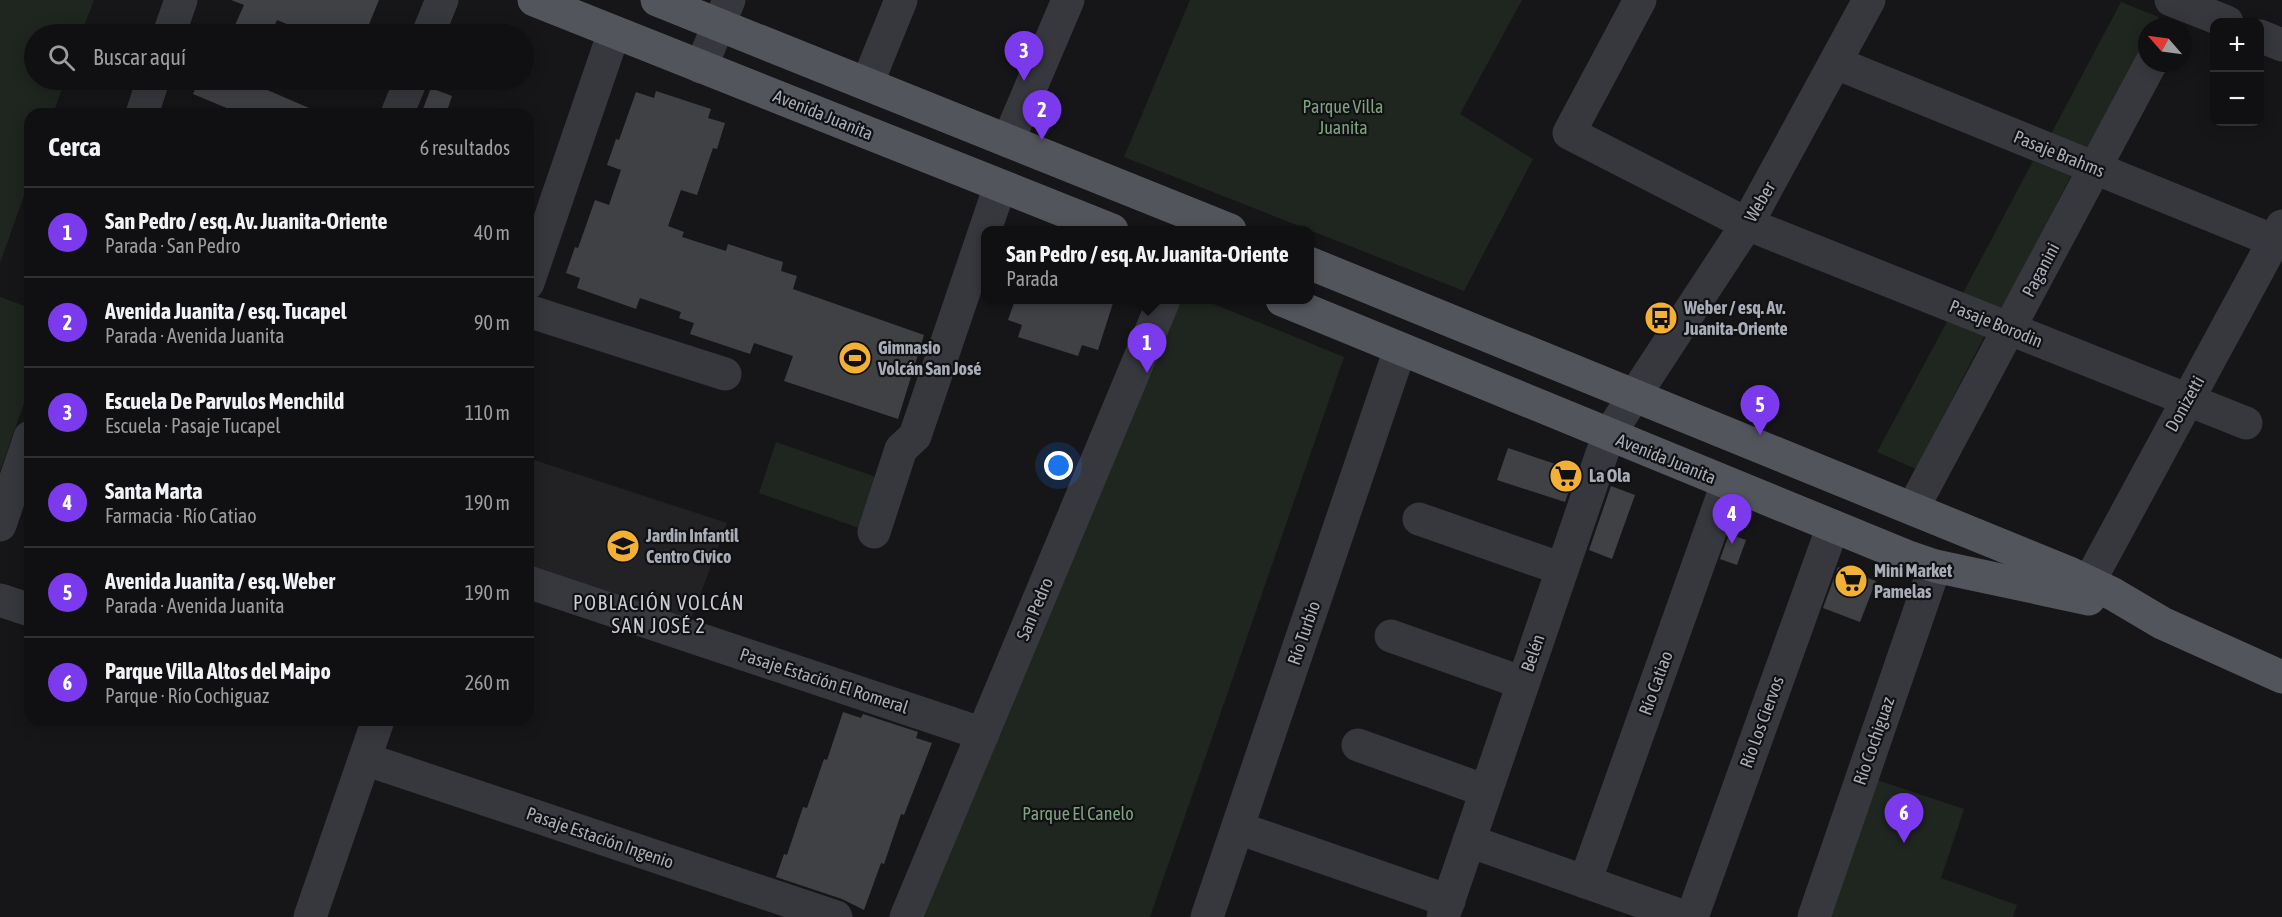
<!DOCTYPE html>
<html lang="es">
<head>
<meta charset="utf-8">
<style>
  body { margin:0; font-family:"Asap Condensed",sans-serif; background:#19191b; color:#f1f3f6 }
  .controls { position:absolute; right:18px; top:18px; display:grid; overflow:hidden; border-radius:12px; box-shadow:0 3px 15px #0003 }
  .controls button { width:54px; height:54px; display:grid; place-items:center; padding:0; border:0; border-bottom:2px solid #303032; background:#101012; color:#f1f3f6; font:30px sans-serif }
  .compass { position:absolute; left:2138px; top:18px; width:54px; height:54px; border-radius:50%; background:#101012; box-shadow:0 3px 15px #0003; rotate:298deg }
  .you { position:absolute; left:1059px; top:466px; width:21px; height:21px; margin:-15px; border:4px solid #fff; border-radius:50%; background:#1a73e8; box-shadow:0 0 0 9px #1a73e833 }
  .badge { display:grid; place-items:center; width:39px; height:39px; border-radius:50%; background:#7c3aed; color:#fff; font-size:20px; font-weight:700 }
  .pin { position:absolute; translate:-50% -50px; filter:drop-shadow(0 2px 3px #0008) }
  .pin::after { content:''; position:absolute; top:32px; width:21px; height:18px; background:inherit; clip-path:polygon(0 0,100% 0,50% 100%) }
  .popup { position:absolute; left:981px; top:226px; width:333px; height:78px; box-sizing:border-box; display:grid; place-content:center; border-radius:12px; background:#101012; filter:drop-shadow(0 2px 4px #0005); font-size:20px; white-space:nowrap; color:#9c9d9f }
  .popup b { font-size:22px; color:#f1f3f6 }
  .popup::after { content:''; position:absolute; left:50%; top:100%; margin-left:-12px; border:12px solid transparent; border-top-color:#101012 }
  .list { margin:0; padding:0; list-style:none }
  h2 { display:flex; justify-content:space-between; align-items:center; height:78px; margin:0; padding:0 24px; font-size:26px }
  h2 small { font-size:20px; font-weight:400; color:#9c9d9f }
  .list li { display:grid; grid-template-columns:39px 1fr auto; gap:18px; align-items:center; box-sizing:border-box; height:90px; padding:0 24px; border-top:2px solid #303032 }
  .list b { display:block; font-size:22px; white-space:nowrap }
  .list p { margin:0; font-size:20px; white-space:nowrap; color:#9c9d9f }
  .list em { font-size:20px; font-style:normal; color:#9c9d9f }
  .icon { flex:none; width:33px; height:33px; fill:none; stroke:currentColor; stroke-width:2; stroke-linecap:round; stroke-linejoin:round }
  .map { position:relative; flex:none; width:2282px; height:917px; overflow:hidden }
  .search { position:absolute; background:#101012; box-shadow:0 3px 15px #0003; left:24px; top:24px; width:510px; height:66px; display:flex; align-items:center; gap:15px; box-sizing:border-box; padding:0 21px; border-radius:33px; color:#9c9d9f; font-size:22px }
  .panel { position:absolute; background:#101012; box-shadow:0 3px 15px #0003; left:24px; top:108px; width:510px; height:618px; border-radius:18px }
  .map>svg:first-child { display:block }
</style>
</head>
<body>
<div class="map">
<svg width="2282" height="917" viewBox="0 0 2282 917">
  <rect width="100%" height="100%" fill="#161618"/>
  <path fill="#222225" d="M528 458 727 523 691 619 528 568Z"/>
  <g fill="#1e261f">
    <path d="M0 0H94L81 34H34V80H65L53 114H30V179L0 263Z"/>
    <path d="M1190 0H1522L1460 114 1533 159 1464 291 1124 157Z"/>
    <path d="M2121 2 2159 17 2154 27H2147V40L2090 151 2051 134Z"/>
    <path d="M2033 161 2071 176 2002 310 1963 293Z"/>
    <path d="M0 297 30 308V387L0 471Z"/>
    <path d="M1179 300H1204L1344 357 1150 917H924Z"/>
    <path d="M1948 320 1985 335 1916 469 1877 452Z"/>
    <path d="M776 442 879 478 862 529 759 493Z"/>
    <path d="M1877 780 1964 809 1941 878 2017 905 2013 917H1831Z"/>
  </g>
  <g fill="#404145">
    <path d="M231 0H379L365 34H311L277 20 271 34H231L244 5Z"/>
    <path d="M199 80H244L323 114H241L193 94Z"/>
    <path d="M431 88 452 96 446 114H421Z"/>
    <path d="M656 91 711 109 708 118 725 123 717 149 713 148 697 195 681 190 668 226 684 232 682 237 726 251 728 244 783 262 781 271 797 276 793 289 924 335 898 419 784 381 793 356 754 343 750 354 690 334 694 323 679 318 681 312 640 298 636 309 577 288 580 278 566 273 575 247 578 248 595 200 609 205 621 170 607 165 616 139 619 140 636 92 654 98Z"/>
    <path d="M1015 300H1114L1098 350 1082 345 1078 356 1018 337 1022 325 1008 320Z"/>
    <path d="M1508 448 1576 471 1565 502 1497 480Z"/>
    <path d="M1611 486 1635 495 1612 559 1589 550Z"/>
    <path d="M1729 534 1746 540 1737 565 1720 559Z"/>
    <path d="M1838 567 1876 581 1860 622 1823 608Z"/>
    <path d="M843 712 861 718 863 714 918 732 916 738 932 743 904 815 901 814 884 864 881 863 864 910 842 899 776 877 784 854 787 855 803 807 807 808 824 759 827 760Z"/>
  </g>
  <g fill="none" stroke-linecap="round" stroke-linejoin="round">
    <g stroke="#37383d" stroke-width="33">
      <path d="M1640 0 1569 133 1747 224 2246 423"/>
      <path d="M2171 0 2227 22"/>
      <path d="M169 34 181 0"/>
      <path d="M428 34 442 0"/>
      <path d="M2260 36 2282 45"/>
      <path d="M1836 63 2282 244"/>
      <path d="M701 67 729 0"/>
      <path d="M867 84 901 0"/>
      <path d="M142 114 153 80"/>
      <path d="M397 114 411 80"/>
      <path d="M1008 141 1068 0"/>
      <path d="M528 283 614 32"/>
      <path d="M528 311 725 374"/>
      <path d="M1913 508 2151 63"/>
      <path d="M1419 519 1562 569"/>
      <path d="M0 525 30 437"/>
      <path d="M874 532 901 449 915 436 1000 186"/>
      <path d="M528 582 983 734"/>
      <path d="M2089 582 2282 226"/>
      <path d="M0 600 30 610"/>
      <path d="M1391 636 1523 683"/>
      <path d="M1358 745 1486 791"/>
      <path d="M365 759 836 917"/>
      <path d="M1238 828 1449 901"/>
      <path d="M1469 841 1685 917"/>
      <path d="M1585 882 1727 484"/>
      <path d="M310 917 378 720"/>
      <path d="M906 917 1164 300"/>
      <path d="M1207 917 1400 349"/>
      <path d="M1443 917 1608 436 1747 224 1869 0"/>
      <path d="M1692 917 1833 526"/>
      <path d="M1814 917 1935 566"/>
    </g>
    <g stroke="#53555c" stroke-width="33">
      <path d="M534 0 1112 230"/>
      <path d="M657 0 1230 230"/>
      <path d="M1309 263 2067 572 2113 594 2162 623 2282 677"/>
      <path d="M1282 300 1906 556 1935 566 2089 599"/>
    </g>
  </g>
  <defs>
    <symbol id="bus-disc" viewBox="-11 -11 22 22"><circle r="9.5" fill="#f2b134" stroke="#111113"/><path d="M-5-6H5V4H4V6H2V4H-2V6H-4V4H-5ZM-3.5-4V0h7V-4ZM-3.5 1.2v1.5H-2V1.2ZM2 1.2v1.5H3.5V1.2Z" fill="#111"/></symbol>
    <symbol id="stadium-disc" viewBox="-11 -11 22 22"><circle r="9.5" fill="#f2b134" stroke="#111113"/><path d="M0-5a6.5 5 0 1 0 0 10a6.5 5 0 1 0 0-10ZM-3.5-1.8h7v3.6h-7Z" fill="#111"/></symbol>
    <symbol id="supermarket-disc" viewBox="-11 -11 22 22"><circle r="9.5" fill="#f2b134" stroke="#111113"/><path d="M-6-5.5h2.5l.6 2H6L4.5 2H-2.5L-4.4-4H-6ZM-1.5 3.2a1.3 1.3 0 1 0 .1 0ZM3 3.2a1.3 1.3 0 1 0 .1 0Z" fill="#111"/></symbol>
    <symbol id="school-disc" viewBox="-11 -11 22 22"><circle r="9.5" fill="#f2b134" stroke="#111113"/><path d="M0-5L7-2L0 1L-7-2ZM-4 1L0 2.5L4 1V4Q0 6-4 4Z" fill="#111"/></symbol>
  </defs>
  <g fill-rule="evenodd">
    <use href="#bus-disc" x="1642" y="299" width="38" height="38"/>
    <use href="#stadium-disc" x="836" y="339" width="38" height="38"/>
    <use href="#supermarket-disc" x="1547" y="457" width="38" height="38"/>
    <use href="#school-disc" x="604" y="527" width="38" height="38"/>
    <use href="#supermarket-disc" x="1832" y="562" width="38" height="38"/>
  </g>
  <g text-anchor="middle" stroke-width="4.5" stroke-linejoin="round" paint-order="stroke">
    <g font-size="18" fill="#7fa381" stroke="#111113">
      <text x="1343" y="113">Parque Villa<tspan x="1343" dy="21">Juanita</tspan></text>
      <text x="1078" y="820">Parque El Canelo</text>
    </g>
    <g font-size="18" fill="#a8adb8" stroke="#111113">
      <text transform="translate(823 115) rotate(22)" y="6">Avenida Juanita</text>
      <text transform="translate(2059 154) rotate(22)" y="6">Pasaje Brahms</text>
      <text transform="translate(1760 202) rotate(-60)" y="6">Weber</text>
      <text transform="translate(2041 270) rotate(-62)" y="6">Paganini</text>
      <text transform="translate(1996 324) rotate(22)" y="6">Pasaje Borodin</text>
      <text transform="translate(2185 404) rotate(-61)" y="6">Donizetti</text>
      <text transform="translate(1666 459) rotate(22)" y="6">Avenida Juanita</text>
      <text transform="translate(1035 609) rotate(-67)" y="6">San Pedro</text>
      <text transform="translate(1304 633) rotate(-71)" y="6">Río Turbio</text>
      <text transform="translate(1533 653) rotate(-71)" y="6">Belén</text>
      <text transform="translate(824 681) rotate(18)" y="6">Pasaje Estación El Romeral</text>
      <text transform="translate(1656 683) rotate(-70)" y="6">Río Catiao</text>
      <text transform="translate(1762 722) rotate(-70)" y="6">Río Los Ciervos</text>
      <text transform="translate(1874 741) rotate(-71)" y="6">Río Cochiguaz</text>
      <text transform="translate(600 838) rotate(19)" y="6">Pasaje Estación Ingenio</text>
    </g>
    <g font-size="18" font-weight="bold" fill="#a8adb8" stroke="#111113" text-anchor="start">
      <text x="1684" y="314">Weber / esq. Av.<tspan x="1684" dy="21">Juanita-Oriente</tspan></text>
      <text x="878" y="354">Gimnasio<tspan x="878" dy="21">Volcán San José</tspan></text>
      <text x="1589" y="482">La Ola</text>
      <text x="646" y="542">Jardin Infantil<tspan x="646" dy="21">Centro Civico</tspan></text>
      <text x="1874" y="577">Mini Market<tspan x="1874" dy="21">Pamelas</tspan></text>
    </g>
    <g font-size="20" letter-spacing="1.5" fill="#c9ccd4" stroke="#111113">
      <text x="659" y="610">POBLACIÓN VOLCÁN<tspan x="659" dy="23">SAN JOSÉ 2</tspan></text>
    </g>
  </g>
</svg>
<div class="controls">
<button>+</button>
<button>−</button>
</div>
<svg class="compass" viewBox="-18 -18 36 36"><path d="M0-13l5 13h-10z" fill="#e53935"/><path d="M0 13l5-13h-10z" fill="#9c9d9f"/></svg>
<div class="you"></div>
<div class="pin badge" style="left:1147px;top:373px">1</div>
<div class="popup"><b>San Pedro / esq. Av. Juanita-Oriente</b>Parada</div>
<div class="pin badge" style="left:1042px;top:140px">2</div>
<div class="pin badge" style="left:1024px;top:81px">3</div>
<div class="pin badge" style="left:1732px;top:544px">4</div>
<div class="pin badge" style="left:1760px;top:435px">5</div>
<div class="pin badge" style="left:1904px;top:843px">6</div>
<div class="search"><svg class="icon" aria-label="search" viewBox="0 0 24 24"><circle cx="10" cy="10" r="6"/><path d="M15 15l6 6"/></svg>Buscar aquí</div>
<section class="panel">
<h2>Cerca<small>6 resultados</small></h2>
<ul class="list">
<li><span class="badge">1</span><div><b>San Pedro / esq. Av. Juanita-Oriente</b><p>Parada · San Pedro</p></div><em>40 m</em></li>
<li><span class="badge">2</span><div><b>Avenida Juanita / esq. Tucapel</b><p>Parada · Avenida Juanita</p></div><em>90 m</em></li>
<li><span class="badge">3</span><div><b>Escuela De Parvulos Menchild</b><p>Escuela · Pasaje Tucapel</p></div><em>110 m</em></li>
<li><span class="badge">4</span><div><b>Santa Marta</b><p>Farmacia · Río Catiao</p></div><em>190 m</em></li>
<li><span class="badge">5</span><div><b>Avenida Juanita / esq. Weber</b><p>Parada · Avenida Juanita</p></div><em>190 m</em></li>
<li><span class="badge">6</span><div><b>Parque Villa Altos del Maipo</b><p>Parque · Río Cochiguaz</p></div><em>260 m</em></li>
</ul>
</section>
</div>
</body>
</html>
